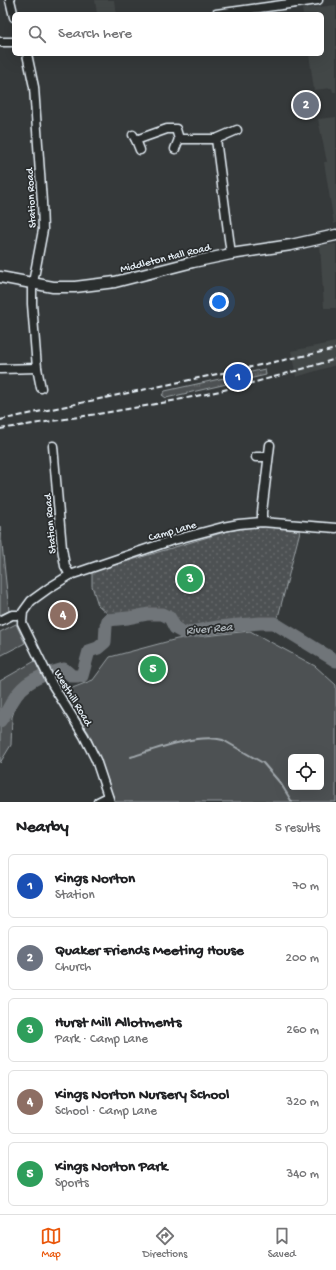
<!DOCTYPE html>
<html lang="en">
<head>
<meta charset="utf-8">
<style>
  body { margin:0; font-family:"Gochi Hand",sans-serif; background:#f2f2f2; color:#202124 }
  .controls { position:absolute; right:12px; bottom:12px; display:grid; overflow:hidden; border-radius:6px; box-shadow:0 4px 16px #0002 }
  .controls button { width:36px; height:36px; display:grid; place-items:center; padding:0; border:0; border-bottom:1px solid #e0e0e0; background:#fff; color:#202124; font:20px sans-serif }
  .you { position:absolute; left:219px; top:302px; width:14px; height:14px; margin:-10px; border:3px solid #fff; border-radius:50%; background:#1a73e8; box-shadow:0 0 0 6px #1a73e833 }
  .badge { display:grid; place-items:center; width:26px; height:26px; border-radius:50%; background:#ea580c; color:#fff; font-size:13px; font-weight:700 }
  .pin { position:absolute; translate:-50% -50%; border:2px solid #fff; box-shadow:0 1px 4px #0006 }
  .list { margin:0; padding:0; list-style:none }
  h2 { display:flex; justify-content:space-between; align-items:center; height:52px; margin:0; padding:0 16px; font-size:17px }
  h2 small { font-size:13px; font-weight:400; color:#757577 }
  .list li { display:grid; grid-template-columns:26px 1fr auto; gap:12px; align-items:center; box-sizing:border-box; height:64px; margin:0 8px 8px; padding:0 8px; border:1px solid #e0e0e0; border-radius:6px }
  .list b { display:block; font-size:15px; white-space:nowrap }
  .list p { margin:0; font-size:13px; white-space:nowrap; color:#757577 }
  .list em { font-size:13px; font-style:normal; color:#757577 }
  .icon { flex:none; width:22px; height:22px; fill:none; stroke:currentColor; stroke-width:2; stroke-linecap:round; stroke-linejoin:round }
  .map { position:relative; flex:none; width:336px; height:802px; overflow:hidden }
  .search { position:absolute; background:#fff; box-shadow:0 4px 16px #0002; left:12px; right:12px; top:12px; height:44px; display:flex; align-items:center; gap:10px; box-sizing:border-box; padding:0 14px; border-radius:6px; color:#757577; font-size:15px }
  .sheet { height:412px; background:#fff }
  nav { display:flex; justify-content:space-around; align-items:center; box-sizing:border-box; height:56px; border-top:1px solid #e0e0e0; background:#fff; font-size:11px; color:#757577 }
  nav a { display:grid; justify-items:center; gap:2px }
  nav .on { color:#ea580c }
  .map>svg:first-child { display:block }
</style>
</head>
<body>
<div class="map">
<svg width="336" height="802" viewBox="0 0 336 802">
  <defs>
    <pattern id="grass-tufts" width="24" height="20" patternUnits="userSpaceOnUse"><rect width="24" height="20" fill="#4d5152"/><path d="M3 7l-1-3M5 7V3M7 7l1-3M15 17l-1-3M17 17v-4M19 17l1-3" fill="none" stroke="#676a6c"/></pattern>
    <pattern id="garden-dots" width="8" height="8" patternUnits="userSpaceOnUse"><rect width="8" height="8" fill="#4d5152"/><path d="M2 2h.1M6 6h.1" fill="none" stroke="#676a6c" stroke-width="1.8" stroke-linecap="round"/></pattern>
  </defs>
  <rect width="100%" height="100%" fill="#35393a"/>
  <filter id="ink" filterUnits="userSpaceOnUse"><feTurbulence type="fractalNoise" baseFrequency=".025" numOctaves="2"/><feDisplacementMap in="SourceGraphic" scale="8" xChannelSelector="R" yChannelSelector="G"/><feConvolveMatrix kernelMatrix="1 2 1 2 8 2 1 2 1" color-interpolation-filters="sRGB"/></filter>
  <g filter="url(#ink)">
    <g fill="#424647">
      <path d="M95 0H114L116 14H97Z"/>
      <path d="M336 5V92H333L332 88 314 90 309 54H322V14H303L302 9Z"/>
      <path d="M336 117V223L334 224 324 162H327L318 119Z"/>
      <path d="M336 244V308H324L320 245Z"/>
      <path d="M336 342V365L296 377 291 351Z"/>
    </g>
    <path fill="url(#grass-tufts)" stroke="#9aa1a5" d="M265 369 266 375 166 398 162 395 165 391Z"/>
    <g fill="#4d5152" stroke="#9aa1a5" fill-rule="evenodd">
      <path d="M0 526 9 611 0 615Z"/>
      <path d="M16 624 25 643 0 656V632Z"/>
      <path d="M250 631 315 666 336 685V802H115L89 733 65 699 62 692 93 680 110 657 177 639ZM291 757H321V787H291Z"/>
      <path d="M35 661 43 679 18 699 12 717 11 745 0 763V681Z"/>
    </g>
    <path fill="url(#garden-dots)" stroke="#9aa1a5" d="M262 525 300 531 277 621 253 620 183 628 173 616 165 612 148 611 127 615 119 618 110 616 98 605 92 586V572L228 531Z"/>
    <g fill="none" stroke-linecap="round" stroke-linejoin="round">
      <path stroke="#a0a7ac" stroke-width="2" d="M131 757C156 749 198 733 223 740L263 763 281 784 292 802"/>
      <path stroke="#707579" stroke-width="13" d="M0 721C5 715 8 709 12 702 24 680 42 675 64 669L72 676H82L89 651 98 648 105 642 106 626 108 620 128 618 148 614H162L170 618 175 628 184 633 218 627 260 623H274L336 661"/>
      <defs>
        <g id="minor">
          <path d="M10 0 14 17"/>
          <path d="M216 14 318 0"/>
          <path d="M0 42H14"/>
          <path d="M27 54 34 87 42 202 43 230 32 288V304L37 368 41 388"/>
          <path d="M133 135 136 140 167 129H176L179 139H216L231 254"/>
          <path d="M216 139 237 130"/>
          <path d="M136 140 140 150"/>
          <path d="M175 149 179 139"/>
          <path d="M0 369 37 368"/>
          <path d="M53 446 62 548 65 566 70 575"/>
          <path d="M256 457H268"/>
          <path d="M262 522V512L270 445"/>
          <path d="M0 621 12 615H22"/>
          <path d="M98 802 108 797"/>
          <path d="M110 802 96 760 84 736 52 684 22 623 23 612 31 601 49 588 70 575 79 572 170 541 223 527 239 524 262 522 336 528"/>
        </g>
        <path id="major" d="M0 277 53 287H75L115 282 193 262 231 254 291 245 336 235"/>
      </defs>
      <use href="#minor" stroke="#e8f1f8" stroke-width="11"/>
      <use href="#major" stroke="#e8f1f8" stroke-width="13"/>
      <use href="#minor" stroke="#2a2d2e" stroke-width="8"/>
      <use href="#major" stroke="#2a2d2e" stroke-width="10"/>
      <g stroke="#e8f1f8" stroke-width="2" stroke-dasharray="6 3" stroke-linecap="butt">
        <path d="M0 420 336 349"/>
        <path d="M0 429C64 419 129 410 192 397 241 387 289 373 336 359"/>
      </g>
    </g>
  </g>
  <g text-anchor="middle" stroke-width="3.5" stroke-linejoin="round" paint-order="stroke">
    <g font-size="11" fill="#e8f1f8" stroke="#2a2d2e">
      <text transform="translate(30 198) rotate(-93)" y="4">Station Road</text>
      <text transform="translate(165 257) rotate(-14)" y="4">Middleton Hall Road</text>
      <text transform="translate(49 524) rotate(-95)" y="4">Station Road</text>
      <text transform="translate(172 530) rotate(-16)" y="4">Camp Lane</text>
      <text transform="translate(74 697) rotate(59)" y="4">Westhill Road</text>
    </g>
    <g font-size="12" font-style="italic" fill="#acb3b8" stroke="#2a2d2e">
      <text transform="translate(209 628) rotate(-5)" y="4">River Rea</text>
    </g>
  </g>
</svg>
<div class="controls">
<button><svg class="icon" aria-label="locate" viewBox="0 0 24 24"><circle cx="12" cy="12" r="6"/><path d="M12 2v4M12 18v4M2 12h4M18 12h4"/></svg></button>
</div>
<div class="you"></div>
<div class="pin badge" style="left:238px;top:377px;background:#1a4fb4">1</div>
<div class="pin badge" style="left:306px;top:105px;background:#6b7280">2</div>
<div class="pin badge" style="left:190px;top:579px;background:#2e9e5b">3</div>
<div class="pin badge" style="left:63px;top:615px;background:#8d6e63">4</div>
<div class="pin badge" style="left:153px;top:669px;background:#2e9e5b">5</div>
<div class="search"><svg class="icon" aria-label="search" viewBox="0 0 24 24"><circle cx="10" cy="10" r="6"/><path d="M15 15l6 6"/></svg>Search here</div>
</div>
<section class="sheet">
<h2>Nearby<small>5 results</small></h2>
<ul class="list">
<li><span class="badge" style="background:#1a4fb4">1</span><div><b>Kings Norton</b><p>Station</p></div><em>70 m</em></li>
<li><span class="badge" style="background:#6b7280">2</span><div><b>Quaker Friends Meeting House</b><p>Church</p></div><em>200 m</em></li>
<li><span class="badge" style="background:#2e9e5b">3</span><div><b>Hurst Mill Allotments</b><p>Park · Camp Lane</p></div><em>260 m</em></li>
<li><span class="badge" style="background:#8d6e63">4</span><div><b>Kings Norton Nursery School</b><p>School · Camp Lane</p></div><em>320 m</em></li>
<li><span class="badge" style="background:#2e9e5b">5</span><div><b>Kings Norton Park</b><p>Sports</p></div><em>340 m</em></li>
</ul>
</section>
<nav>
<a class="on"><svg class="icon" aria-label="map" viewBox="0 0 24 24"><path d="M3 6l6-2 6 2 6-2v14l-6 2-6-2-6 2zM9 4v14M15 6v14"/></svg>Map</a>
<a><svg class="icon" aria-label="directions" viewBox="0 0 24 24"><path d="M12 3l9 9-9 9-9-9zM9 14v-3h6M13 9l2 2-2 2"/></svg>Directions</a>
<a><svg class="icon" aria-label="saved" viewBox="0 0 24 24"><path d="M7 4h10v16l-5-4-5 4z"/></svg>Saved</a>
</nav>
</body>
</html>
